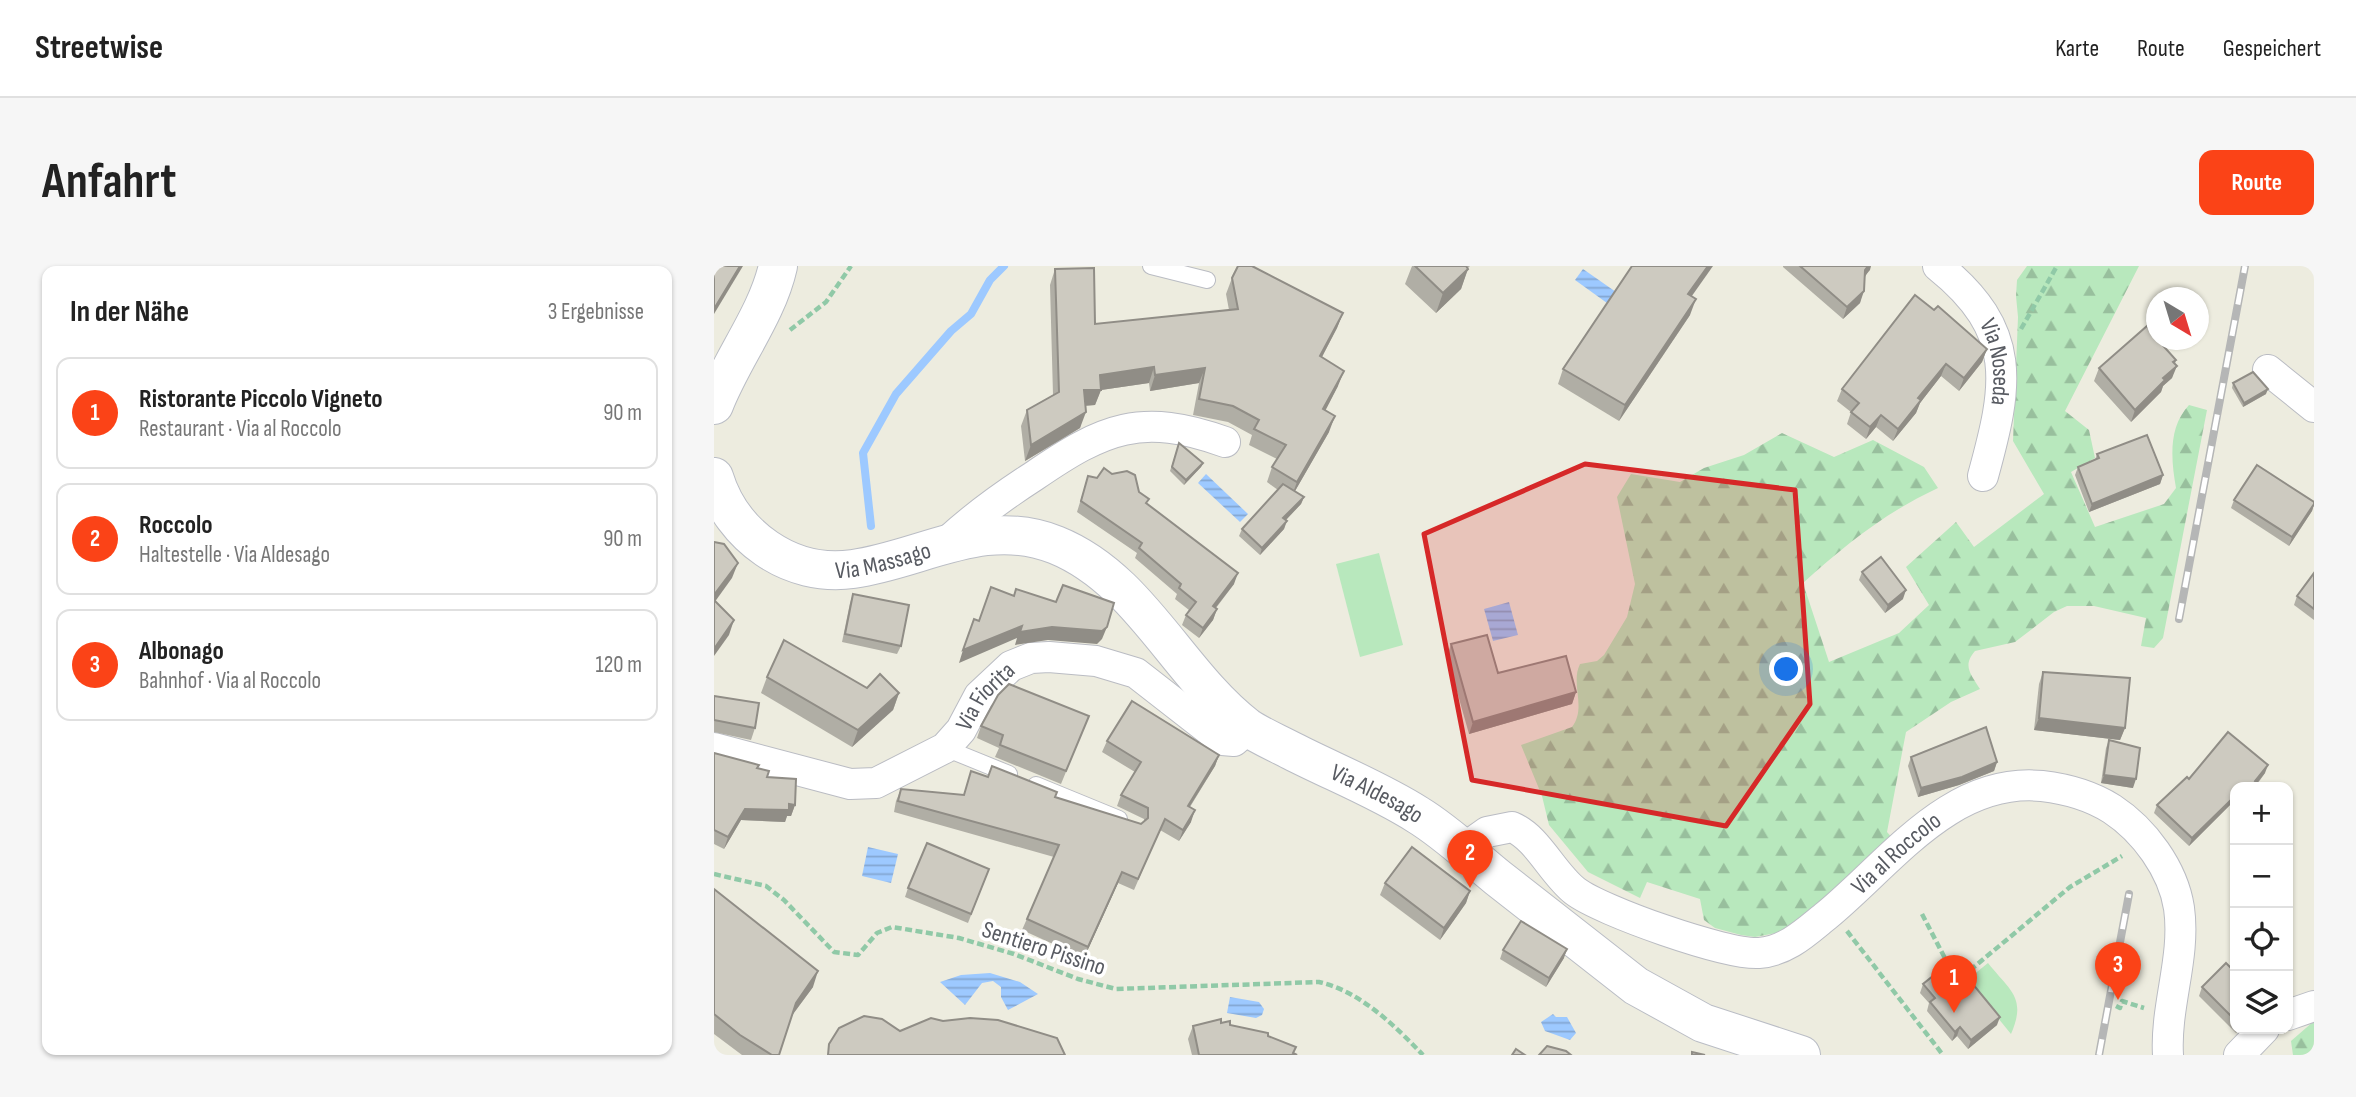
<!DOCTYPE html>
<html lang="de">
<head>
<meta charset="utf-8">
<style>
  body { margin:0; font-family:"Sofia Sans Condensed",sans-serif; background:#f6f6f6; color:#222 }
  .controls { position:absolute; right:21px; bottom:21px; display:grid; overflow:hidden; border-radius:14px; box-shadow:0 2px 5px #0004 }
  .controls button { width:63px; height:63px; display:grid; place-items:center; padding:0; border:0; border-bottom:2px solid #e0e0e0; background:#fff; color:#222; font:35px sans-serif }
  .compass { position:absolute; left:1432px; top:21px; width:63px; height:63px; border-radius:50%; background:#fff; box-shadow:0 2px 5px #0004; rotate:142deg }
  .you { position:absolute; left:1073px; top:404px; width:24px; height:24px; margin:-18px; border:5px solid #fff; border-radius:50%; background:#1a73e8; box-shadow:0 0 0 10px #1a73e833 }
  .badge { display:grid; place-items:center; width:46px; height:46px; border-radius:50%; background:#fb4317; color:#fff; font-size:23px; font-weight:700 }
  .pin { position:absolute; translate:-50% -58px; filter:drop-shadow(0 2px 4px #0008) }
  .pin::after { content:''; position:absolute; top:37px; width:24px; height:21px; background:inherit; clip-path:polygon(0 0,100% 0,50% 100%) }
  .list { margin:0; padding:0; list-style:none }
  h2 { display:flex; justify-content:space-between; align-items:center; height:91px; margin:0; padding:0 28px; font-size:30px }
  h2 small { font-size:23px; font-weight:400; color:#767676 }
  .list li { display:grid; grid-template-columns:46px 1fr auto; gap:21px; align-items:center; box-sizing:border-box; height:112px; margin:0 14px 14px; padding:0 14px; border:2px solid #e0e0e0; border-radius:14px }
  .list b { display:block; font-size:26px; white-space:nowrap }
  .list p { margin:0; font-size:23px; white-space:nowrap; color:#767676 }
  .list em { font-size:23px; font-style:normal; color:#767676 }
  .icon { flex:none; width:38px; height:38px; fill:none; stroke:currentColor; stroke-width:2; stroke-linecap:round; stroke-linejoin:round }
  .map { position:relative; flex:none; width:1600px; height:789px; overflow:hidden; border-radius:14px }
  header { display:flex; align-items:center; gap:42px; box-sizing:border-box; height:98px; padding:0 35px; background:#fff; border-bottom:2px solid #e0e0e0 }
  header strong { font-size:33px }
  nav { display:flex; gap:38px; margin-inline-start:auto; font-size:24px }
  .intro { display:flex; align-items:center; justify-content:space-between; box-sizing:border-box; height:168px; padding:0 42px }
  h1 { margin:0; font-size:49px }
  .button { padding:18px 32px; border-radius:14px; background:#fb4317; color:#fff; font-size:24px; font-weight:700 }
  main { display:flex; gap:42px; padding:0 42px }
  aside { flex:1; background:#fff; border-radius:14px; box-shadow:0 2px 5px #0004 }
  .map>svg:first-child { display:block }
</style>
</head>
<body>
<header>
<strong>Streetwise</strong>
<nav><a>Karte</a><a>Route</a><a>Gespeichert</a></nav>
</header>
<div class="intro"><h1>Anfahrt</h1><a class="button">Route</a></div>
<main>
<aside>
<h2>In der Nähe<small>3 Ergebnisse</small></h2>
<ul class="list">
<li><span class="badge">1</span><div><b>Ristorante Piccolo Vigneto</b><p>Restaurant · Via al Roccolo</p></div><em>90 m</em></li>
<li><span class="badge">2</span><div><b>Roccolo</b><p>Haltestelle · Via Aldesago</p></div><em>90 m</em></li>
<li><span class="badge">3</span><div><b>Albonago</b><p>Bahnhof · Via al Roccolo</p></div><em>120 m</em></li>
</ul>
</aside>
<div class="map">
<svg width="1600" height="789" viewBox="0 0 1600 789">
  <defs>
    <pattern id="forest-firs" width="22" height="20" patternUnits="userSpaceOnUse" patternTransform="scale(1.75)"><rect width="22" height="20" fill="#b8e8bd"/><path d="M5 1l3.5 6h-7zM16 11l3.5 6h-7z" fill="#98bf9d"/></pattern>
    <pattern id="water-rules" width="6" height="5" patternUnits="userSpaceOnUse" patternTransform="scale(1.75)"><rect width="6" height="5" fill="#9dc9ff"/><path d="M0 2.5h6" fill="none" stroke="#83a6d2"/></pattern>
  </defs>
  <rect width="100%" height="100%" fill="#edecdf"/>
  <g fill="url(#forest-firs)">
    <path d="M1313 0H1425L1351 145 1375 164 1381 192 1357 206 1381 261 1450 238 1462 222C1457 194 1454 161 1475 139L1493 144 1449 372 1440 382 1427 380 1432 352 1380 340H1353L1340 346 1301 376 1261 385C1248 400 1257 408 1266 423L1237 436 1192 466 1173 566 1180 574 1072 665 1041 671 1027 669 1001 662 990 654 986 633 933 616 926 632 874 606 835 559 828 530 807 479 858 461C873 441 856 418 866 398L883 395 890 389 913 351 921 318 903 231 917 208 966 216 990 202 1030 189 1068 167 1120 191 1159 174 1210 201 1224 222C1172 246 1131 279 1089 317L1115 396 1185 367 1215 339 1192 301 1242 256 1260 281 1330 228 1299 175 1304 51 1302 30 1303 14Z"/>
    <path d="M1600 755V789H1579L1577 775Z"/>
  </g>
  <g fill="#b8e8bd">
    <path d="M665 287 689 379 646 391 622 298Z"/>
    <path d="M1274 697C1296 725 1313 731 1297 768L1253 714Z"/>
  </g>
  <g fill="url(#water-rules)">
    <path d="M869 3 902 26 893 37 861 14Z"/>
    <path d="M492 208 534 248 526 256 484 217Z"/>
    <path d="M795 336 804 369 779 375 770 343Z"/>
    <path d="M154 581 184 588 177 617 148 610Z"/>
    <path d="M276 707 306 716 324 728 294 744 287 731V721L279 715 268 717 251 739 226 716 247 709Z"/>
    <path d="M516 731 545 736 550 743 548 749 542 752 513 747Z"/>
    <path d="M839 748 842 751H853L862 767 856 774 831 765 827 756Z"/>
  </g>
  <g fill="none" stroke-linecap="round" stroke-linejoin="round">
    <path stroke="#9dc9ff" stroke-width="8" d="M157 260 149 187 182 128 237 65 257 48 276 14 290 0"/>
    <defs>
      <g id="lane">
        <path d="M437 0 493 14"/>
        <path d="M231 482 295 508"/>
        <path d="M322 519 405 553"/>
      </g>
      <g id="street">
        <path id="s1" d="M1224 0C1305 65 1294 119 1269 210"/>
        <path d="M1554 104 1600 141"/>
        <path d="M234 275C261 250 289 230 320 210 390 162 427 146 511 176"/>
        <path id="s2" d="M0 482 136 518 162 517 231 482 247 464 265 430 297 400 317 392 335 391 382 395 422 407 508 474 520 475 535 462"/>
        <path id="s3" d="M749 583 773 566 798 561C824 572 838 607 861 625 887 645 1012 689 1045 687 1073 685 1093 665 1113 649 1177 596 1237 511 1328 520 1354 523 1376 529 1398 543 1430 564 1459 603 1465 642 1472 691 1451 740 1454 789"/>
        <path d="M1574 749 1600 740"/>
        <path d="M1525 789 1550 763"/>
      </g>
      <g id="secondary">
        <path d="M0 139C18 92 53 49 64 0"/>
        <path id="s4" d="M0 211C18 270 76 312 139 303 209 293 270 250 342 279 426 313 463 407 533 461 546 470 563 477 578 485 619 506 665 524 704 549 732 566 758 591 784 612 830 648 876 684 922 720L989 757 1087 789"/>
      </g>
    </defs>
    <use href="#lane" stroke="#babcc3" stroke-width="18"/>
    <use href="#street" stroke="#babcc3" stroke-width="32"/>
    <use href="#secondary" stroke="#babdc5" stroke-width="40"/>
    <g stroke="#90c9a7" stroke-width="4.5" stroke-dasharray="7 3.5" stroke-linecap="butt">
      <path d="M1307 63 1343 0"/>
      <path d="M76 64 112 36 137 0"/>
      <path d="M0 608 52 620 70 634 120 686 144 689 163 667 178 661 245 672 300 688 364 713 402 723 605 716C646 725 681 760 709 789"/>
      <path d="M1208 648 1235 700"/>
      <path d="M1133 665 1229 789"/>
      <path d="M1248 711 1356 621 1408 590"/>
      <path d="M1402 740 1406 742 1408 735 1430 742"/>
    </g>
    <use href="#lane" stroke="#fff" stroke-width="16"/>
    <use href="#street" stroke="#fff" stroke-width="30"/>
    <use href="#secondary" stroke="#fff" stroke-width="38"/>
    <defs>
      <g id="rail">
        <path d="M1465 353 1531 0"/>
        <path d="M1385 789 1415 628"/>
      </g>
    </defs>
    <use href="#rail" stroke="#b5b6b6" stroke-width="8"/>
    <use href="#rail" stroke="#fff" stroke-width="5" stroke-dasharray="16" stroke-linecap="butt"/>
  </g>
  <g fill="#b0aea5">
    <path d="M698 0H756L754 2 747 23 722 47 691 18Z"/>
    <path d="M1069 0H1157L1151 11 1146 37 1129 53 1069 1Z"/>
    <path d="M341 3 381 58 515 44 512 28 518 12 629 47 623 62 608 91 624 120 611 144 615 166 581 225 590 231 587 238 572 254 570 263 546 289 525 270 528 263 564 224 553 216 558 201 563 193 535 179 538 169 514 156 479 149 485 117 436 125 435 117 387 124 381 139 371 140 366 162 311 195 307 160 313 144 339 129 336 19Z"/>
    <path d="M977 31 976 49 905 155 844 118 849 103Z"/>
    <path d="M1273 83 1268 96 1245 125 1227 110 1206 137 1202 147 1179 175 1162 161 1152 173 1133 158 1137 146 1123 135 1128 123Z"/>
    <path d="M1461 98 1458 112 1449 120 1447 126 1417 156 1380 115 1385 102Z"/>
    <path d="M1519 117 1552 128 1529 141 1518 122Z"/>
    <path d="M465 177 489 197 487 201 470 219 456 205Z"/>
    <path d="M1383 188 1449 209 1446 218 1375 246 1361 209 1364 201 1381 194Z"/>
    <path d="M374 210 425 226 433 238 520 318 502 342 503 343 499 354 485 372 468 359 472 349 475 344 461 333 463 328 421 292 423 287 363 246Z"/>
    <path d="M1520 234 1600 236V239L1598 245 1575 280 1517 242Z"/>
    <path d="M1148 306 1189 333 1171 347 1145 314Z"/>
    <path d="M1600 307V354L1580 339 1583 330Z"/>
    <path d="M139 328 187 380 183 388 128 376 136 337Z"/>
    <path d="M737 378 784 407 862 426 858 438 755 468 733 390Z"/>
    <path d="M1329 406 1411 462 1406 474 1320 464 1325 418Z"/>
    <path d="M53 411 153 422 185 427 179 444 138 481 47 427Z"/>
    <path d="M0 430 41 462 37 474 0 466Z"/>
    <path d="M267 460 370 462 347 518 281 491 285 482 263 472Z"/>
    <path d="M1395 474 1419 522 1387 517 1392 482Z"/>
    <path d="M393 475 505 489 501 500 476 541 477 556 465 575 446 564 420 624 404 617 370 692 308 664 340 591 180 546 182 535 187 523 249 529 341 531 427 558 430 556V553L403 540 407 529 421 506 388 486Z"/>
    <path d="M0 487 43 502 81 539 77 550H73L71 556 27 554 10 583 0 578Z"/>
    <path d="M1197 491 1283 496 1280 505 1245 519 1204 531 1194 500Z"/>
    <path d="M1551 507 1544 517 1521 521V542L1517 538 1475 580 1440 547 1443 539 1475 513Z"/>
    <path d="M275 603 254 657 191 631 194 622Z"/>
    <path d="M671 617 756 625 752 637 726 674 666 629Z"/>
    <path d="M0 623 99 721 77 751 65 789H28L0 768Z"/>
    <path d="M789 684 850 692 832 721 786 693Z"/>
    <path d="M1521 706V763H1526L1522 767 1485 730 1488 721Z"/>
    <path d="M1209 718 1283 759 1254 783 1243 770 1238 775 1213 745 1215 737 1206 727Z"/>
    <path d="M507 757 554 770 583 789H478L474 773 479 760Z"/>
  </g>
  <g fill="#908d86">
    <path d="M26 0H29L0 48V43Z"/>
    <path d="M994 0H999L968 44 974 28Z"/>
    <path d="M1154 0H1157L1156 4 1146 16 1151 4Z"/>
    <path d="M754 3 747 23 722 47 729 27Z"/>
    <path d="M1150 25 1146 37 1129 53 1133 41Z"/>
    <path d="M982 33 976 49 905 155 911 139Z"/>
    <path d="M629 47 623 62 600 106 606 90Z"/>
    <path d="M1273 83 1268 96 1245 125 1250 112Z"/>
    <path d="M1462 94 1459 104 1463 100 1458 112 1449 120 1447 126 1417 156 1421 144 1449 112Z"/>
    <path d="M1232 98 1227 110 1206 137 1202 147 1179 175 1184 163 1204 132Z"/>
    <path d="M440 101 435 117 387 124 381 139 364 140 370 124 386 109Z"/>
    <path d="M491 102 485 117 436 125 441 109Z"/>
    <path d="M630 105 624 120 604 159 609 143Z"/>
    <path d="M1554 123 1552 128 1529 141 1530 137Z"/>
    <path d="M372 146 366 162 311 195 317 179Z"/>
    <path d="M1167 149 1162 161 1152 173 1156 161Z"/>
    <path d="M621 150 615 166 577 232 583 216Z"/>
    <path d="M489 197 487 201 470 219 472 214Z"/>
    <path d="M1449 209 1446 218 1375 246 1378 238Z"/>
    <path d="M590 231 587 238 567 259 569 252Z"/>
    <path d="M1600 238 1598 245 1575 280 1578 271Z"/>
    <path d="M573 255 570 263 546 289 548 282Z"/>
    <path d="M24 297 18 312 0 337V329Z"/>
    <path d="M524 307 520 318 495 350 499 340Z"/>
    <path d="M1192 324 1189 333 1171 347 1174 339Z"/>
    <path d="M503 343 499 354 485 372 489 362Z"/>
    <path d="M20 354 15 369 0 390V383Z"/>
    <path d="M308 360 338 361H393L388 373 383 378 334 374 301 379 303 372 245 397 249 384Z"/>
    <path d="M862 426 858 438 755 468 759 456Z"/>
    <path d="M185 427 179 444 138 481 144 464Z"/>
    <path d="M1325 452 1411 462 1406 474 1320 464Z"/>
    <path d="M505 489 501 500 469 551 474 540Z"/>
    <path d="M1283 496 1280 505 1245 519 1204 531 1207 522Z"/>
    <path d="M1554 499 1551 507 1540 521 1541 515Z"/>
    <path d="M1390 509 1422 513 1419 522 1387 517Z"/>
    <path d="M1520 531 1517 538 1475 580 1478 572Z"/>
    <path d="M75 538 81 539 77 550H73L71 556 27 554 10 583 14 571 31 543Z"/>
    <path d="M481 544 477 556 465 575 469 564Z"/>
    <path d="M408 606 404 617 370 692 374 681Z"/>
    <path d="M756 625 752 637 726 674 730 662Z"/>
    <path d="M853 683 850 692 832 721 835 712Z"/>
    <path d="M104 705 99 721 76 752 82 737Z"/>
    <path d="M1286 751 1283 759 1254 783 1257 774Z"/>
    <path d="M1246 761 1243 770 1238 775 1241 766Z"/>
  </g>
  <g fill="#cdcac0" stroke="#908d86" stroke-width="2">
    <path d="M0 0H26L0 43Z"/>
    <path d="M524 0H538L629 47 606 90 630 105 609 143 621 150 583 216 558 201 572 179 540 163 545 154 519 140 485 133 491 102 441 109 440 101 386 109 387 124H370L372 146 317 179 313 144 345 126 341 3 380 2 381 58 524 43 518 12Z"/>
    <path d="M701 0H752L754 3 729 27Z"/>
    <path d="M918 0H994L974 28 982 33 911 139 849 103Z"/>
    <path d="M1086 0H1154L1151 4 1150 25 1133 41Z"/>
    <path d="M1201 29 1220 44 1224 40 1273 83 1250 112 1232 98 1204 132 1207 134 1184 163 1167 149 1156 161 1137 146 1145 137 1128 123Z"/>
    <path d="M1433 60 1443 72V74H1444L1462 94 1459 96 1463 100 1449 112 1451 114 1421 144 1385 102Z"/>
    <path d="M1539 106 1554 123 1530 137 1519 117Z"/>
    <path d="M1433 169 1449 209 1378 238 1364 201 1385 192 1383 188Z"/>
    <path d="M465 177 489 197 472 214 458 201Z"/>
    <path d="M1543 199 1600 236V238L1578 271 1520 234Z"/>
    <path d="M390 202 398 208 413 205 421 209 425 226 435 233 432 237 524 307 499 340 503 343 489 362 472 349 482 336 465 322 467 318 425 282 428 277 367 235 374 210 383 212Z"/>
    <path d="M569 218 590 231 569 252 573 255 548 282 528 263Z"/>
    <path d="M0 276 10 278 24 297 0 329Z"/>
    <path d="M1167 291 1192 324 1174 339 1148 306Z"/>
    <path d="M1600 307V343L1583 330Z"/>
    <path d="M349 319 400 337 393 361 388 365 338 361 306 366 308 360 249 384 260 353 265 355 277 321 300 330 302 323 342 336Z"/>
    <path d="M139 328 195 339 187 380 131 368Z"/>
    <path d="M0 334 20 354 0 383Z"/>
    <path d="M773 369 784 407 852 390 862 426 759 456 737 378Z"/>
    <path d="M70 374 153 422 166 408 185 427 144 464 53 411Z"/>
    <path d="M1329 406 1416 412 1411 462 1325 452Z"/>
    <path d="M295 418 375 450 352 505 286 479 289 469 267 460 284 429Z"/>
    <path d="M0 430 45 437 41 462 0 454Z"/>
    <path d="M418 435 505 489 474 540 481 544 469 564 451 553 424 613 408 606 374 681 313 653 345 579 184 535 187 523 250 529 257 505 274 511 278 500 343 526 341 531 427 558 434 552V542L407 529 427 496 393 475Z"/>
    <path d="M1272 461 1283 496 1248 511 1207 522 1197 491Z"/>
    <path d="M1514 466 1554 499 1541 515 1548 521H1521V531H1520L1478 572 1443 539 1473 511 1475 513Z"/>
    <path d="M1395 474 1426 482 1422 513 1390 509Z"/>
    <path d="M0 487 45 499 43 502 55 505 53 511 82 513 81 539 75 538V544L31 543 14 571 0 564Z"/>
    <path d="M213 577 275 603 257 648 194 622Z"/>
    <path d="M698 581 756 625 730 662 671 617Z"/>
    <path d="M0 623 104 705 82 737 65 789H58L26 769 0 748Z"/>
    <path d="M807 655 853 683 835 712 789 684Z"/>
    <path d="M1239 694 1286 751 1257 774 1246 761 1241 766 1216 736 1221 732 1209 718Z"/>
    <path d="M1512 697 1521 706V754L1488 721Z"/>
    <path d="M150 750 168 753 186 765 217 752 229 755 256 752 284 754 343 772 351 789H114L115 778 125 762Z"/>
    <path d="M507 753V757L516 755V759L554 767V770L582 781 579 787 583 789H485L479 760Z"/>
    <path d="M833 780 852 785 857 789H825Z"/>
    <path d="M802 783 811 789H798Z"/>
    <path d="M978 786 991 789H978Z"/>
  </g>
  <path fill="#d62828" fill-opacity="0.2" stroke="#d62828" stroke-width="5" stroke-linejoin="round" d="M871 198 1081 224 1096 438 1012 560 758 514 710 268Z"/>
  <g text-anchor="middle" stroke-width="7" stroke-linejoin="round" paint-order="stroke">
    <g font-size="24" fill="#585b62" stroke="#fff">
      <text dy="8" stroke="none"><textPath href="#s1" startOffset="117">Via Noseda</textPath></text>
      <text dy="8" stroke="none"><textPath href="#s4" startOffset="212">Via Massago</textPath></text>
      <text dy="8" stroke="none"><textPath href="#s2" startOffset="310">Via Fiorita</textPath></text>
      <text dy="8" stroke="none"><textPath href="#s4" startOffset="802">Via Aldesago</textPath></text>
      <text dy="8" stroke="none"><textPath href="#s3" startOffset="513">Via al Roccolo</textPath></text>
      <text transform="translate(330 682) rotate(18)" y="8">Sentiero Pissino</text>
    </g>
  </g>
</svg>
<div class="controls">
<button>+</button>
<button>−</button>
<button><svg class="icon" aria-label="locate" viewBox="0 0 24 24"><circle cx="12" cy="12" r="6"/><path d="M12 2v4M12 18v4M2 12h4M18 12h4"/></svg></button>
<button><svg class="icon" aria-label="layers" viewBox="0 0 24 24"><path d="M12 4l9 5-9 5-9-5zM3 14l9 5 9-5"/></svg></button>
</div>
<svg class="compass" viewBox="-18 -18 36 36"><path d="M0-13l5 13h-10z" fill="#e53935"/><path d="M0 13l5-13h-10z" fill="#767676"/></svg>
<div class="you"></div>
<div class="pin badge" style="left:1240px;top:747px">1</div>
<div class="pin badge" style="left:756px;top:622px">2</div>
<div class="pin badge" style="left:1404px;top:734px">3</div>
</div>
</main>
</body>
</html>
